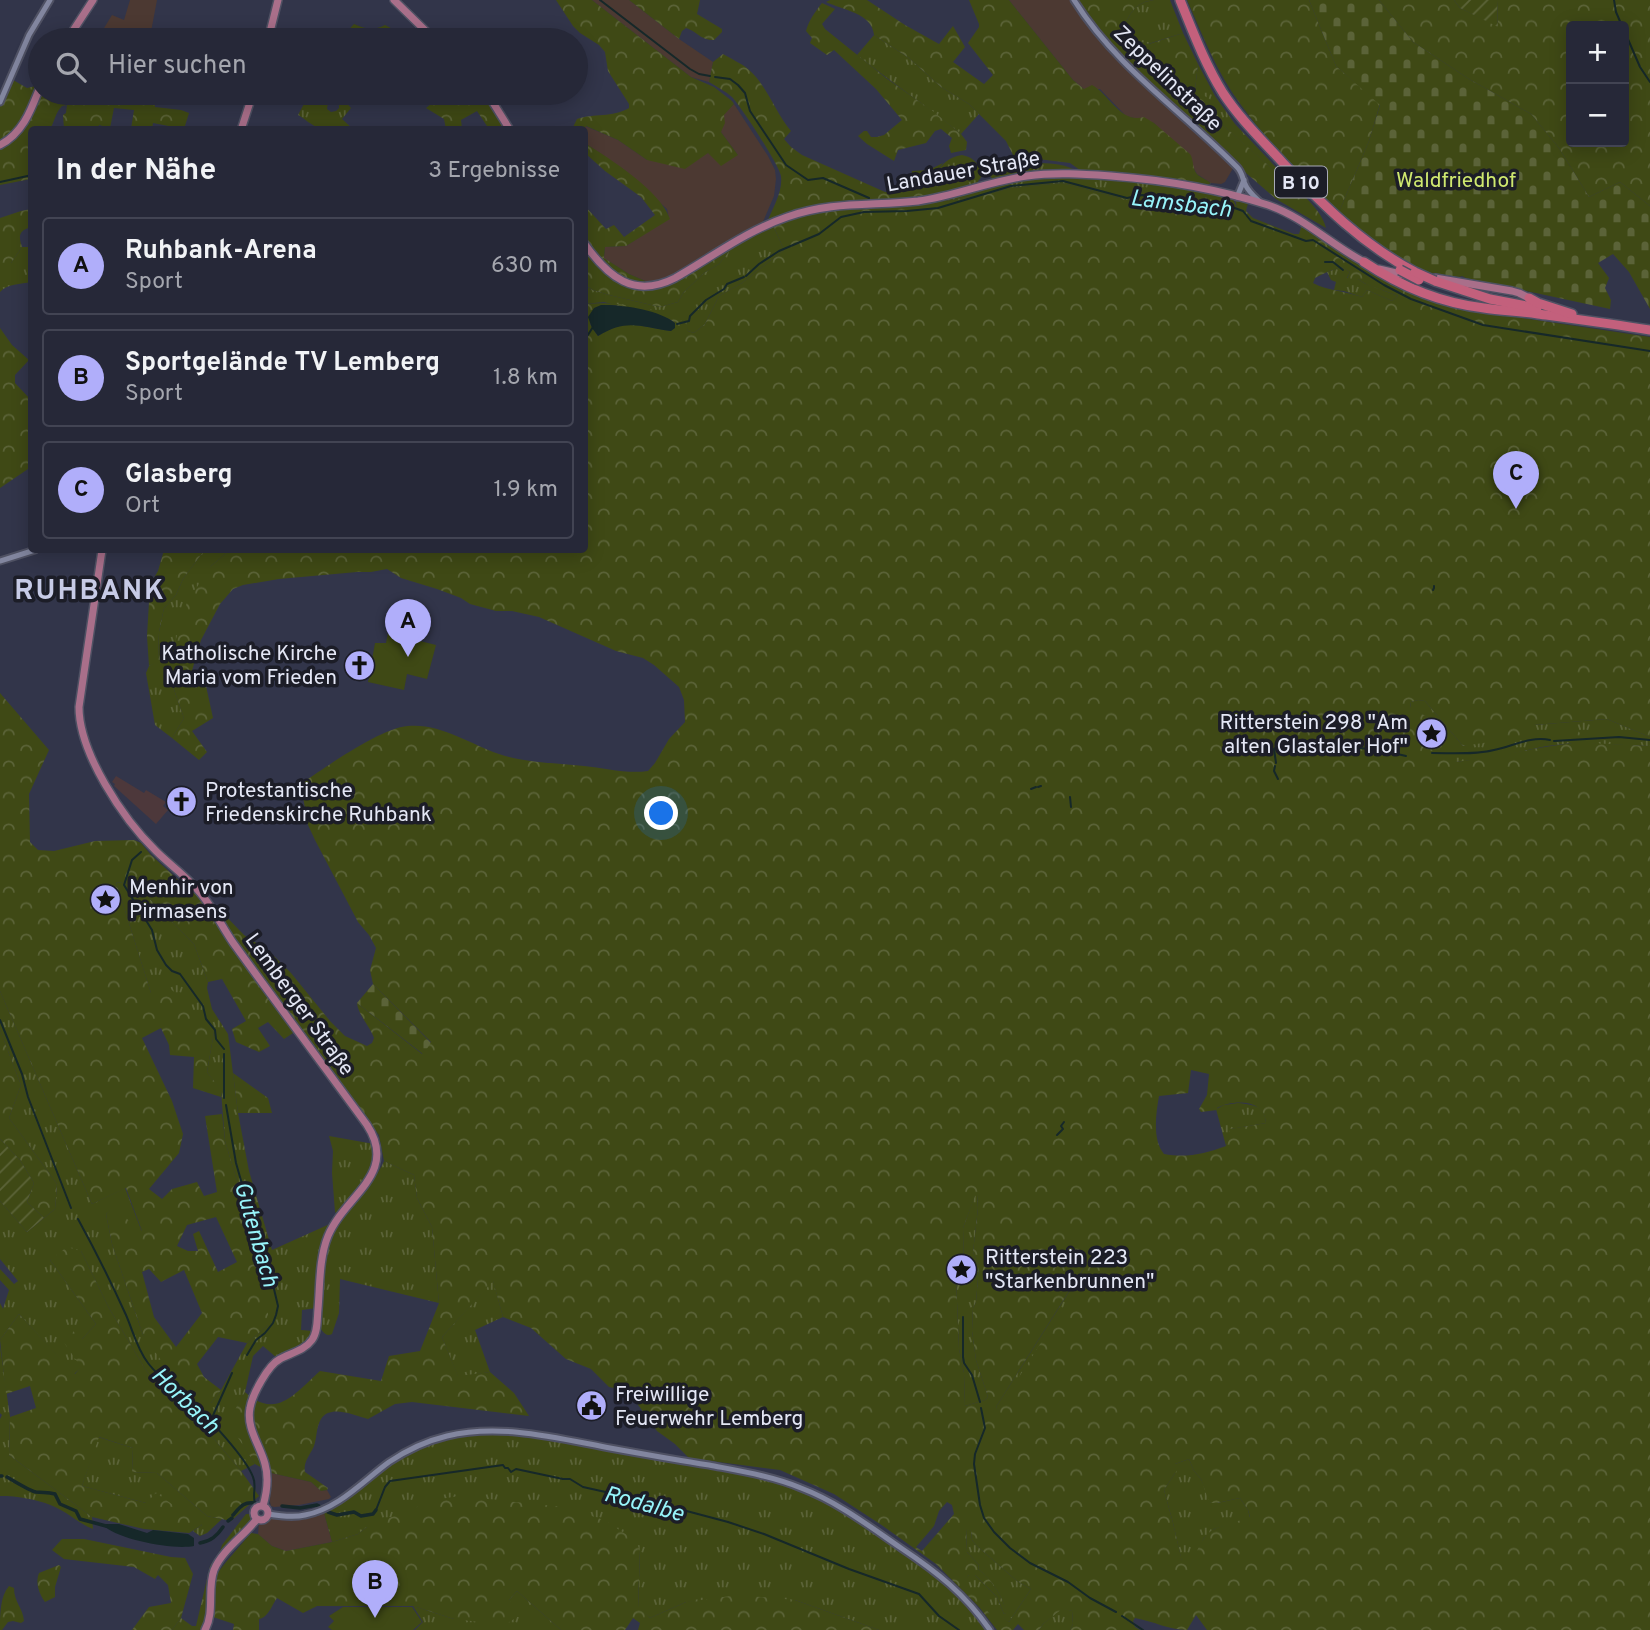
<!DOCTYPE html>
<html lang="de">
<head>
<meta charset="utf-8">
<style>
  body { margin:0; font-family:Overpass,sans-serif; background:#2e3040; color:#f1f3f6 }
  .controls { position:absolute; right:21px; top:21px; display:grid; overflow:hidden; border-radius:7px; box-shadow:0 4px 18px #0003 }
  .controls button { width:63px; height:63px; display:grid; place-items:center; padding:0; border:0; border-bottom:2px solid #424453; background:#262838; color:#f1f3f6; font:35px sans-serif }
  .you { position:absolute; left:662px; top:814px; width:24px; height:24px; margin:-18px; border:5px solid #fff; border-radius:50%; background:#1a73e8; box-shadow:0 0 0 10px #1a73e833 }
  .badge { display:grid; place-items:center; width:46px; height:46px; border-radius:50%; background:#b0aefa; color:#111; font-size:23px; font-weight:700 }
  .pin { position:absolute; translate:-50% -58px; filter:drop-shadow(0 2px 4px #0008) }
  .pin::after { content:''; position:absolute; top:37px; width:24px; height:21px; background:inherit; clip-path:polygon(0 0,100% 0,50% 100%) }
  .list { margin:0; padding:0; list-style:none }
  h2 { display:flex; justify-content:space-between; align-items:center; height:91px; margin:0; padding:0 28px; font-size:30px }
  h2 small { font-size:23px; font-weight:400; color:#a4a6ae }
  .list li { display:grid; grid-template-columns:46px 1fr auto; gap:21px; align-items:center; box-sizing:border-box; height:98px; margin:0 14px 14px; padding:0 14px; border:2px solid #424453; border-radius:7px }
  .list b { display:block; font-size:26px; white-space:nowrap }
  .list p { margin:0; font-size:23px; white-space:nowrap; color:#a4a6ae }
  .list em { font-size:23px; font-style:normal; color:#a4a6ae }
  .icon { flex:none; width:38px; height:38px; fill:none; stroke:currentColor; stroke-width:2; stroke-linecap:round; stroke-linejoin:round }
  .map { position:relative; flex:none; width:1650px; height:1630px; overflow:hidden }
  .search { position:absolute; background:#262838; box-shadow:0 4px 18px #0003; left:28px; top:28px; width:560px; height:77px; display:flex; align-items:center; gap:18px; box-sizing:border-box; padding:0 24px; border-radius:38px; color:#a4a6ae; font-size:26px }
  .panel { position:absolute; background:#262838; box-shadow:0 4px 18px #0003; left:28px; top:126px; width:560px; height:427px; border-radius:7px }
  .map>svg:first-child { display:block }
</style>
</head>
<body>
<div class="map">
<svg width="1650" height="1630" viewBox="0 0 1650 1630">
  <defs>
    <pattern id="grass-tufts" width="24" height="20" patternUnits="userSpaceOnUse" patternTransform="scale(1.75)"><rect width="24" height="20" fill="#3f4915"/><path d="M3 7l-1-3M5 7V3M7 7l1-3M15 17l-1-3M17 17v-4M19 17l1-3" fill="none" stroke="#5b6338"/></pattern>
    <pattern id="forest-crowns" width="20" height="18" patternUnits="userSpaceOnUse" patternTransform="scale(1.75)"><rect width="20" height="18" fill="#3f4915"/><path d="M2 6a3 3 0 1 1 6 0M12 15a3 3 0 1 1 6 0" fill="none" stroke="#5b6338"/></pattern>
    <pattern id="cemetery-stones" width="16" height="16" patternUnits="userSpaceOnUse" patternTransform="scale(1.75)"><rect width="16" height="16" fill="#3f4915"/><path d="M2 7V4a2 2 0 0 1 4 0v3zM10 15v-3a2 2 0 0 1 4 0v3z" fill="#5b6338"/></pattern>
    <pattern id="garden-furrows" width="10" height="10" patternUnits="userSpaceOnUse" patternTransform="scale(1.75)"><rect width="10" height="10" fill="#3f4915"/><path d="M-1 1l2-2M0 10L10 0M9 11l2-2" fill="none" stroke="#5b6338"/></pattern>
  </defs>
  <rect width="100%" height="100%" fill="#32354a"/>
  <g fill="#4c3932">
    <path d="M130 0H157L150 37 108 36 101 33 112 15 124 20Z"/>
    <path d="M592 0H629L679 39 713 62 709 82 691 77Z"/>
    <path d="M1009 0H1078L1087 13 1150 84 1186 115 1236 163 1225 182 1221 184 1211 183 1197 174 1193 167 1154 123 1126 116 1100 89H1084L1073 80Z"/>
    <path d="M734 104 768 156 775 170 776 179 774 196 762 224 676 276 660 281 650 283 629 274 604 258 605 247 626 246 669 218 667 209 626 171 585 143 584 130 585 126 618 140 647 160 709 153 738 155 721 132 723 115Z"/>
    <path d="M271 1473 311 1482 321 1491 327 1490 331 1497 329 1499 299 1505 274 1507 271 1506 270 1502Z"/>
    <path d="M324 1513 332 1542 286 1551 272 1546 258 1534 259 1523 271 1518 288 1519Z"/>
  </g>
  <path fill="#4d383b" d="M116 776 144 793 146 790 166 802 163 806 168 810 156 824 114 786 115 784 112 782Z"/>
  <g fill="url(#grass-tufts)">
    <path d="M1154 0H1170L1183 33 1148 44 1134 40 1125 26C1128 17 1133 7 1143 3 1146 1 1150 1 1154 0Z"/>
    <path d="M874 35 909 58 941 87 969 104 979 114 961 134C927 106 891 82 857 55Z"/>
    <path d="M1198 64 1215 96 1235 124 1288 180 1270 167 1219 122 1195 90Z"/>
    <path d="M294 93H304L308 100 315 98 320 93H337L338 94 328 102 327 109 331 112 336 111 339 108V100L342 98 351 108 342 119 353 129C349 129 320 128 319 128 311 125 305 119 298 115L305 102 304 98H301L294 105 291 103 292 98 294 96Z"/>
    <path d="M962 155C972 157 977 162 982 171V176L976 184 934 196 937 188 935 174C943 164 948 157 962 155Z"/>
    <path d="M1024 163C1040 163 1059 162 1073 169L1021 173 993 179 987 173C995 164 1012 164 1024 163Z"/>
    <path d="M1061 176 1131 180 1193 190 1233 199 1238 210 1142 198 1127 200 1062 183 1011 188 988 194 932 203 992 185 1025 179Z"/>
    <path d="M773 225 784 250 742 283 719 296 705 324 694 333 688 331 686 326 676 321 604 302 585 304 584 285 593 290 609 295 660 307 678 302 683 293 704 273 719 264 734 245Z"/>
    <path d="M22 247H31V282C21 284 7 284 0 292V263H11Z"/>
    <path d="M1342 267 1350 272 1347 278 1358 279 1364 283 1398 296 1392 301 1367 290 1362 297 1344 291 1334 290 1336 282 1331 280 1327 272Z"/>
    <path d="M218 550H230L211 566 172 684 184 718 172 738 155 725 146 673 149 666 158 661 159 632 164 608 176 595 183 579 203 552 215 554Z"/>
    <path d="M1418 700 1425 701 1463 746 1534 725 1607 719 1650 737V746L1572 743 1547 746 1490 758 1456 762 1435 749 1429 718 1410 708 1411 702Z"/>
    <path d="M116 882 136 885 194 944 208 982 207 988 212 1009 228 1034 238 1113 249 1171 272 1250 332 1223 316 1308 302 1310 301 1330 314 1331 306 1344 277 1358 263 1346 253 1356 245 1392 229 1422 255 1464 241 1471 187 1407 166 1395 145 1369 109 1308 81 1251 50 1260 96 1324 82 1339V1367L74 1374 19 1314 0 1340V1303L3 1309 9 1290 0 1280V1269L14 1284 18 1281 0 1259V1201L27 1232 55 1209 57 1184 9 1118 21 1085 0 1030V991L92 1204 125 1188 142 1232 112 1208 106 1214 112 1244 143 1335 211 1403 221 1390 247 1343 268 1325V1284L225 1141 221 1091 207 1072 214 1032 151 993Z"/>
    <path d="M1238 1103C1253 1105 1265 1105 1266 1123L1231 1129 1226 1146 1216 1109 1224 1105Z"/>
    <path d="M329 1136 374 1144C380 1171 353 1195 338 1215L335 1212 332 1173 333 1151Z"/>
    <path d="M384 1161 414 1175 417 1198 432 1227 439 1303 340 1279 339 1313 332 1334C325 1338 321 1329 318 1324 322 1292 321 1249 338 1222 351 1200 374 1185 384 1161Z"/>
    <path d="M975 1195H977L978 1208 973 1252 979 1266 976 1302 973 1308 972 1331 976 1360 988 1397 985 1400 965 1406 964 1373 959 1349 956 1278 964 1270 963 1228Z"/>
    <path d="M1091 1257 1093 1262 998 1411 996 1407Z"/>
    <path d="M493 1280 503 1317 475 1330 490 1372 458 1377 442 1337Z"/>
    <path d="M0 1346 10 1417 9 1455 92 1517 93 1529C80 1524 71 1515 59 1509 47 1501 15 1495 0 1496V1419L2 1415 0 1413Z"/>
    <path d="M494 1433 517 1435C568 1444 619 1452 670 1461 721 1469 773 1476 820 1499 847 1512 872 1531 897 1548 933 1573 961 1593 987 1630H879L795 1600 686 1602 650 1618 638 1608 640 1551 367 1527 358 1534 332 1542 324 1513C346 1500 365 1482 386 1467 419 1445 454 1434 494 1433Z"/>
    <path d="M98 1437 133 1448 132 1472 157 1473 207 1516 222 1519 207 1533 200 1536 193 1531 202 1525 146 1503 82 1486Z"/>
    <path d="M1189 1459 1194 1471 1201 1479 1211 1503H1217L1240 1498 1248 1510 1250 1518 1214 1529 1204 1538 1190 1567 1182 1562 1173 1523 1164 1490 1175 1473V1464Z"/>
    <path d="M246 1514H250L252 1519 213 1567 208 1614 202 1630H172L181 1618 192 1626H196L210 1566 220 1551 222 1545Z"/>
    <path d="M966 1528 971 1531 972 1540 977 1546 1017 1581 1031 1589 1009 1622 1002 1618 999 1629 963 1582 969 1575H975L997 1597 1004 1614 1006 1613C1004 1597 991 1579 978 1569L979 1565 967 1552Z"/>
    <path d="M517 1591 561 1630H415L423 1622 413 1606 454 1619 509 1600Z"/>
    <path d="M1062 1608 1072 1611 1073 1624 1070 1630H1039L1043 1624Z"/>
  </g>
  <g fill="url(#forest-crowns)" fill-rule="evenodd">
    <path d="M556 0H592L691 77 714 87 732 101 734 104 724 115 725 123 721 132 738 155 721 166 708 153 685 169 647 160 618 140 586 126 584 129H572L577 119C594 113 612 118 629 108V104L608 71 605 52 599 45 580 33 573 26Z"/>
    <path d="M629 0H700L697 14 722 29V32L714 40C700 40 698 32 686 28L682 31 679 39Z"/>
    <path d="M830 0H867L905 25 939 44 953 26 965 47 953 62 984 84 993 75 968 43 979 27V24L969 0H1009L1073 80 1084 89 1092 85C1110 95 1121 124 1144 117L1154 123 1190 154C1194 160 1192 168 1197 174 1200 177 1207 180 1211 183L1206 186 1140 175 1080 170 1070 163 1038 159H1015L1006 141 969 104 941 87 909 58 874 35C872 13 843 10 826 2Z"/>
    <path d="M1078 0H1154C1150 1 1146 1 1143 3 1133 7 1128 17 1125 26L1134 40 1149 44 1183 33 1198 64 1195 90 1216 103 1219 122C1236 136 1252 151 1268 165 1286 181 1321 205 1326 228L1276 199 1246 173 1186 115 1150 84 1119 53 1103 35Z"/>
    <path d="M1187 0H1309L1336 66 1380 104 1369 141 1339 212C1306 178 1269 144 1241 105 1217 73 1203 36 1187 0Z"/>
    <path d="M1379 0H1454L1460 8 1498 26 1497 0H1650V206L1620 182 1589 197 1559 148 1531 114 1469 79 1413 42ZM1571 26H1624V142H1571Z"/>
    <path d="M822 3 835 9 822 24 825 29 886 78 934 112 961 134 967 142 966 150 951 153 949 146 952 138 941 129 935 131 926 143 898 150 894 161 867 144 858 136 864 131H867L871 137H877L884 135 902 120 876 89 834 50 827 55 810 43 812 38 806 31C809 20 815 12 822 3Z"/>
    <path d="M723 54C731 59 741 63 748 69 767 85 775 112 791 131L784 139 791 147 802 155 885 192 909 188 912 171 929 170 943 163 935 174 937 188 933 203 988 194 1011 188 1062 183 1127 200 1141 198 1237 210 1236 202 1233 199 1248 203 1246 211 1253 218 1294 234H1299L1302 225 1316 233 1329 245 1345 256 1405 291 1456 308 1650 337V737L1607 719 1534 725 1530 736 1463 746 1425 701 1418 700 1411 702 1410 707 1429 718 1435 749 1453 751 1456 762C1495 757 1533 748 1572 743L1577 730 1590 743 1650 746V1630H1207L1196 1615 1187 1630C1169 1630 1153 1621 1135 1618L1133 1621 1135 1627 1140 1630H1070L1073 1624 1072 1611 1062 1609 1043 1624 1039 1630H1024L1018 1624 1013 1630H997L979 1607 936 1564 883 1526 834 1494 780 1470 689 1458 675 1444 657 1431 628 1391 609 1387 591 1369 566 1359 531 1328 503 1317 493 1281 442 1337 458 1376 490 1372 514 1393 529 1416 412 1402 395 1404 368 1419C355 1416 331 1404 321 1419 316 1427 317 1438 314 1446 310 1455 303 1462 305 1472L328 1488 327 1490 321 1491 311 1482 271 1473 255 1464 228 1422 245 1392C277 1421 296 1392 320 1371L381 1381 389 1356 420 1351 439 1303 432 1227 417 1198 414 1175 384 1161 379 1135 299 1029 284 1039 268 1022 258 1028 270 1046 259 1052 236 1042 232 1029 246 1021 222 979 208 982 194 944 136 885 116 882 151 993 168 987 182 998 214 1032 207 1072 221 1090V1097L193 1088 194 1057 170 1055 169 1045 161 1028 142 1038 172 1101 183 1134 179 1153 149 1189 162 1199 172 1189 197 1182 204 1196 217 1192 205 1116 222 1114 225 1141 268 1284V1325L247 1343 218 1337 197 1364 204 1377 221 1390 211 1403 203 1401 171 1374 143 1335 112 1244 106 1214 112 1207 142 1231 126 1188 92 1204 0 991V693L49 750 29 794 30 842 38 850 54 851 95 841 134 840 141 843 151 855 185 886 219 909 244 935 269 951 291 973 330 1021 345 1036 367 1046 372 1043 374 1038C370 1026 358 1015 357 1003L422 1054 431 1042 373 984 370 970 376 948 369 935 358 922 315 840 308 825 301 786 305 781C329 765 381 728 408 726 440 723 470 744 499 754 525 763 557 763 584 766 604 768 627 774 648 771L655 763 669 739 685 722 684 700 679 687 654 665 643 658 616 651 539 617 512 611H496L470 604 461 598 437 589 401 578 387 569 371 572H357L279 579 243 585 233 589 220 604 201 640 188 684 206 686 213 718 192 731 207 752 199 760 172 738 184 718 172 684 171 664 176 639 187 602 211 566 230 550H584L585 304C607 302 631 305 653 310 665 313 673 320 685 321L688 331 694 333 705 324 719 296 742 283 784 250 773 225 767 222C773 208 783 191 781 176 778 163 742 108 732 97 725 91 717 87 709 82L713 62ZM1342 267 1350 272 1347 279H1358C1368 287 1385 290 1398 296L1392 301 1367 290 1362 297C1345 291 1328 291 1313 283L1315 278 1327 272ZM607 305C628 306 659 309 675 323L671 331C640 327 627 317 598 336L590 324ZM1191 1070 1209 1074 1207 1095 1199 1109 1201 1112 1217 1110V1108C1233 1099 1265 1099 1266 1123L1230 1129 1226 1146C1205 1154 1186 1158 1164 1154 1152 1140 1156 1113 1159 1096L1188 1093ZM977 1195 978 1208 973 1252 979 1266 976 1302 973 1308 972 1331 976 1360 988 1397 985 1400 965 1406 964 1373 959 1349 956 1278 964 1270 963 1228 975 1196ZM216 1217 237 1262 218 1272 199 1231 193 1234 198 1251H188L177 1246 187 1225ZM1090 1258 1093 1261 998 1410 996 1407ZM149 1269 161 1282 184 1270 202 1313 176 1347 154 1317 142 1272ZM1189 1459 1194 1471 1201 1479 1208 1499 1211 1503H1217L1240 1498 1248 1510 1250 1517C1240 1521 1218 1526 1211 1531 1201 1538 1195 1556 1190 1566L1182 1561 1173 1523 1164 1490 1175 1473 1177 1472 1175 1464ZM947 1502 952 1505 954 1514 922 1551 916 1547 934 1526 939 1511ZM966 1529 971 1531 972 1540 977 1546 1017 1581 1031 1589 1009 1622 1002 1617 999 1623V1627L979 1599 964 1582 969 1575H975L997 1597 1004 1614 1007 1613C1003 1597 992 1579 978 1569L979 1565 967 1552Z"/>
    <path d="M13 80 27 88 40 85V93H154L155 107 181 110 189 113 184 129 153 123 152 129H131L134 110 114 108 110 128 99 125 98 129H64L63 115 66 113 67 105 62 106C55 113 55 121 50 129L32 130 31 179 0 185V105Z"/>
    <path d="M477 93 483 98 508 129H489L477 111 461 120 462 129H446L444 119 426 108 431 104Z"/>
    <path d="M585 143C610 159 660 190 670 219L626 246 605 247 604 258 629 274 650 283 673 282 734 245 719 264 704 273 683 293 678 302 660 307 609 295 593 290 585 285 584 205 606 229 614 225 624 237 655 215 641 197 605 171 585 153Z"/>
    <path d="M31 209V227C19 231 18 235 22 247L11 263H0V218L21 211Z"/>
    <path d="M0 328 12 345 29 360 15 375V383L32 401 31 467 0 488Z"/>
    <path d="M164 550H218L216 555 203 552 183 579 176 595 164 608 159 632 158 662 149 666 147 636 149 602 146 591 158 571Z"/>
    <path d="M0 1030 21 1085 9 1118 57 1184 55 1209 44 1218 27 1202 34 1183 20 1160 0 1139Z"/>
    <path d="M233 1073 268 1098 272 1113H238Z"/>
    <path d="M67 1247 81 1251 109 1308 145 1369 166 1395 187 1407 241 1471 259 1496 231 1521 207 1516 157 1473 132 1472 133 1448 99 1437 82 1486 146 1503 156 1493 202 1525 189 1533 144 1529 92 1517 9 1455 10 1417 36 1408 30 1386 6 1394 0 1340 19 1314 75 1374 81 1367 58 1334 67 1326 82 1339 96 1324 50 1260Z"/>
    <path d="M459 1496 564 1507 604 1520 635 1540 640 1550 638 1607 650 1618 686 1602 738 1595 795 1600 879 1630H638L640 1623 633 1618 625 1630H561L517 1591 509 1600 520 1615 505 1625 454 1619 413 1606H317L303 1613 277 1598C272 1605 268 1618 259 1619V1630H233L234 1624 213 1617 216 1575 226 1562 251 1533 258 1534 272 1546 286 1551 332 1542 358 1534 367 1527 434 1500Z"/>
    <path d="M62 1539H84L171 1557 185 1558 193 1574 181 1618 172 1630H132L149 1607 171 1603 168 1585 158 1575 155 1579 134 1567 64 1559 52 1550Z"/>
    <path d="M59 1565 61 1567 55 1587V1597L45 1602C39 1594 35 1582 39 1573Z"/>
    <path d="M9 1586 14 1588C14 1602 23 1608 24 1621L21 1623 13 1621 8 1622 2 1630H0C0 1615 0 1596 9 1586Z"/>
  </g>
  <g fill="url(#cemetery-stones)">
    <path d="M1309 0H1379L1413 42 1469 79 1531 114 1559 148 1589 197 1620 182 1650 206V309L1629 272 1613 254 1598 263 1609 278 1605 288 1611 300 1610 309 1466 278 1462 276 1459 277 1426 272 1391 254 1363 234 1339 212 1369 141 1380 105 1336 66Z"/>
    <path d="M373 984 431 1043 423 1054 357 1003Z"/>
  </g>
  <g fill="#3f4915">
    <path d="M354 24C366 29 373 31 385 25L414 40H339Z"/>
    <path d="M388 633 436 645 427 679 407 674 404 690 368 682 375 643H386Z"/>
    <path d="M343 1607H412L422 1622 413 1630H332L328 1627 334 1621 329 1616Z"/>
  </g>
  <g fill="url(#garden-furrows)">
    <path d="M1454 0H1497L1498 27 1460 8Z"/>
    <path d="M0 1139 20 1160 34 1183 27 1202 44 1218 27 1232 0 1201Z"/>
  </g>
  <g fill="#162829">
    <path d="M601 305C621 304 660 310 675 323V328L671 331C640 327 627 318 598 336L592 328 588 317 594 308Z"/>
    <path d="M106 1524H119L147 1533 153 1530 188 1534 194 1538V1546C172 1550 122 1540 105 1527Z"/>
  </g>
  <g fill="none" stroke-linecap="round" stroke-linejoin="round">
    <g stroke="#162829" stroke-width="2">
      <path d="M600 0 690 69 699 74 710 76"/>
      <path d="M1614 0 1616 12 1622 26"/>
      <path d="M1624 30 1640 67 1650 82"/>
      <path d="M715 77 730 79 738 85 745 93 750 111 786 165 808 180 823 178 869 198"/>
      <path d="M0 182 32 175"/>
      <path d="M1325 262H1333L1343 270"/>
      <path d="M746 276 759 264 779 251 819 234 841 217 864 212 907 211 938 208 1011 186 1063 181 1127 198 1142 195 1229 206 1243 211 1251 221 1306 241 1313 240 1384 285 1411 299 1483 325 1650 351"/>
      <path d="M677 324 689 321 690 316 706 300 724 289 727 284 744 277"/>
      <path d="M584 341 593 327"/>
      <path d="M1434 586V587"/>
      <path d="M1433 590 1434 588"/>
      <path d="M1285 740 1290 737"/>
      <path d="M1554 741 1619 737 1650 740"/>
      <path d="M1352 747 1384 751 1406 756"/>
      <path d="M1432 753C1452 753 1474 755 1494 750 1513 746 1531 736 1550 740"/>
      <path d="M1276 763 1274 749 1284 741"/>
      <path d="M1275 766 1274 771 1278 779"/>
      <path d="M1038 787 1041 786"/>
      <path d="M1031 789 1036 787"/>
      <path d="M1070 797 1071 807"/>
      <path d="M141 852 132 860 124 885 152 930 157 950 166 965 172 971 180 974 203 1006 206 1019 215 1030 216 1039 224 1049"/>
      <path d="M0 1020 22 1074 28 1097 71 1208"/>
      <path d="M224 1098V1054"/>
      <path d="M226 1105 236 1163 246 1198 259 1229 265 1251 278 1306 276 1315 273 1323 265 1333 256 1340 247 1355"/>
      <path d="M1063 1129 1061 1126 1064 1122"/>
      <path d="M1057 1135 1062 1130"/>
      <path d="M78 1219C95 1250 111 1282 126 1315 133 1331 137 1349 148 1363 160 1379 177 1390 192 1403 208 1417 246 1458 253 1477 257 1486 252 1494 255 1503"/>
      <path d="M962 1269 967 1274"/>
      <path d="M963 1317V1357L964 1363 972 1375 980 1402"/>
      <path d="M981 1408 985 1428 975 1454 974 1464 980 1505 984 1518 994 1532 1010 1548 1030 1563 1068 1582 1090 1598 1116 1612"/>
      <path d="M211 1420 232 1373"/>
      <path d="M376 1510 385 1487 390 1481 503 1465 505 1468H508L511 1472 516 1469 563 1479H570L583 1487 664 1505 728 1522 764 1534 849 1569 919 1594 939 1616 959 1630"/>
      <path d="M1122 1616 1143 1630"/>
    </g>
    <g stroke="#162829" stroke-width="3.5">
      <path d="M0 1476H2"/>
      <path d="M7 1477C14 1481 30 1491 36 1492 43 1493 48 1492 55 1494L60 1504 76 1511 80 1519 106 1526"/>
      <path d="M282 1506 300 1508 317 1505 319 1506"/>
      <path d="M328 1512 337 1515 354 1512 361 1516 373 1514 376 1510"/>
      <path d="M233 1515C240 1507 244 1501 255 1503"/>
      <path d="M228 1521 232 1518"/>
      <path d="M200 1543C211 1541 217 1536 223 1527"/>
    </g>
    <defs>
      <g id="minor">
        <path d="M1074 0C1116 67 1182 111 1237 167 1243 173 1242 179 1246 186 1249 192 1255 197 1260 202"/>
        <path d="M0 102 29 35 50 0"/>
        <path d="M1237 197 1244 180"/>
        <path d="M0 561 35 550"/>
        <path d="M268 1514C280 1516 293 1518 305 1515 338 1509 363 1481 389 1462 407 1450 426 1441 447 1436 500 1423 557 1438 610 1448 643 1454 676 1460 709 1465 740 1471 772 1476 801 1488 838 1502 869 1526 901 1548 937 1572 965 1594 990 1630"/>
      </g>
      <g id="major">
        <path d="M394 0 435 40"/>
        <path d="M67 40 93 0"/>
        <path d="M268 40 278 0"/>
        <path d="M487 93 510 130"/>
        <path d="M241 130 253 93"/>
        <path d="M0 145C23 133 31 110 40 87"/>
        <path d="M584 243C608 277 634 299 675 278 712 257 746 231 787 217 831 201 873 206 918 201 955 196 990 181 1027 176 1055 172 1083 174 1111 176 1164 180 1218 189 1268 205 1306 218 1333 247 1368 264"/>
        <path d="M1379 269 1405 275"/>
        <path d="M1435 278 1512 291 1519 293 1529 298"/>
        <path d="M102 550 79 707C79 753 123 819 156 851 172 867 192 880 205 899 216 913 224 930 234 944 278 1005 323 1065 367 1125 399 1174 345 1195 328 1236 319 1258 320 1286 318 1309 317 1319 318 1332 312 1340 304 1351 290 1353 280 1359 268 1365 252 1395 250 1408 246 1428 260 1445 265 1464 269 1478 267 1492 263 1506"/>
        <circle cx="261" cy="1513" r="7"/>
        <path d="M205 1630C215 1612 207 1589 214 1570 222 1550 244 1536 257 1519"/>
      </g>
      <g id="highway">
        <path d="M1180 0C1193 32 1205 64 1223 93 1240 119 1262 140 1283 163 1323 205 1363 245 1415 272"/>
        <path d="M1364 262C1400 286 1441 303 1484 308 1502 311 1520 311 1538 314 1575 319 1613 324 1650 330"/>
        <path d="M1435 281 1490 299 1537 308"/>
        <path d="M1529 298 1538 303 1572 314"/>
      </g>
    </defs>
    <use href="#minor" stroke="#4f5163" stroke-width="9"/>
    <use href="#major" stroke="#4f5163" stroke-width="10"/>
    <use href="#highway" stroke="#4f5163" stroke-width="12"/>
    <use href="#minor" stroke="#82869f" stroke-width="5"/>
    <use href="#major" stroke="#a96f8a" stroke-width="7"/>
    <use href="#highway" stroke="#c3607c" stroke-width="9"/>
    <defs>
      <g id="highway-bridge">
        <path d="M1400 270 1419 280"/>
        <path d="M1415 272 1435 281"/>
      </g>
    </defs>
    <use href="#highway-bridge" stroke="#4f5163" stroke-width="12" stroke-linecap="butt"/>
    <use href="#highway-bridge" stroke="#c3607c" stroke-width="9"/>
  </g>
  <defs>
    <symbol id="church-disc" viewBox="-11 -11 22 22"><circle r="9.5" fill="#b0aefa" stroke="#1c1d27"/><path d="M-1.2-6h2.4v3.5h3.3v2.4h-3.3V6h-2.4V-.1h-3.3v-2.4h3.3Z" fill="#111"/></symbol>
    <symbol id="sight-disc" viewBox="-11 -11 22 22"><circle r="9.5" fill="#b0aefa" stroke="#1c1d27"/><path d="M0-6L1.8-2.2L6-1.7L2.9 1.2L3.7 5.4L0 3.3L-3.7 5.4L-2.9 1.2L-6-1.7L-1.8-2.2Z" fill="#111"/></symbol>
    <symbol id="civic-disc" viewBox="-11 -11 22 22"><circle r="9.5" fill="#b0aefa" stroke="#1c1d27"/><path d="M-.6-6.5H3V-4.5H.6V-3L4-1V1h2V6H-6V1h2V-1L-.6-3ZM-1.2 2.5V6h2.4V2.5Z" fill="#111"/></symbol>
  </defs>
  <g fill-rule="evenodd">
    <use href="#church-disc" x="342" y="648" width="35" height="35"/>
    <use href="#sight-disc" x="1414" y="716" width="35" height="35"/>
    <use href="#church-disc" x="164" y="784" width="35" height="35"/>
    <use href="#sight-disc" x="88" y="882" width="35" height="35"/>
    <use href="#sight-disc" x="944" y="1252" width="35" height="35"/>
    <use href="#civic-disc" x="574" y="1388" width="35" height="35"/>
  </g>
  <g text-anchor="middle" stroke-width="7" stroke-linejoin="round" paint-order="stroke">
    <rect fill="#1c1d27" stroke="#a8aab7" stroke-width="2" x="1275" y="166.5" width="52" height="31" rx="5"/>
    <g font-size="19" font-weight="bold" fill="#e4e7f5">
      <text x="1301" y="189">B 10</text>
    </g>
    <g font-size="21" fill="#e4e7f5" stroke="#1c1d27">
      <text transform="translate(1168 78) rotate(44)" y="7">Zeppelinstraße</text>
      <text transform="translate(963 171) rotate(-10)" y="7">Landauer Straße</text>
      <text transform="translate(300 1004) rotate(54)" y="7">Lemberger Straße</text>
    </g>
    <g font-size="21" fill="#cfe86f" stroke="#1c1d27">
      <text x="1456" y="187">Waldfriedhof</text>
    </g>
    <g font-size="21" fill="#e4e7f5" stroke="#1c1d27" text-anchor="start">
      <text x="337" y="660" text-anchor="end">Katholische Kirche<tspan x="337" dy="24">Maria vom Frieden</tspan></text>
      <text x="1408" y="729" text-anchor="end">Ritterstein 298 "Am<tspan x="1408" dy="24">alten Glastaler Hof"</tspan></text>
      <text x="205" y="797">Protestantische<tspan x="205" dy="24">Friedenskirche Ruhbank</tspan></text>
      <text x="129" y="894">Menhir von<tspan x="129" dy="24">Pirmasens</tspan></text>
      <text x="985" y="1264">Ritterstein 223<tspan x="985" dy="24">"Starkenbrunnen"</tspan></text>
      <text x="615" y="1401">Freiwillige<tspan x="615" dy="24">Feuerwehr Lemberg</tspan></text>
    </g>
    <g font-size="23" font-style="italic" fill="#97f4fa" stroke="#1c1d27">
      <text transform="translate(1181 203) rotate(7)" y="8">Lamsbach</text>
      <text transform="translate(257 1234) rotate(74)" y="8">Gutenbach</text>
      <text transform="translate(186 1400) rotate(44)" y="8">Horbach</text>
      <text transform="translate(644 1503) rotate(15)" y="8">Rodalbe</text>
    </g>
    <g font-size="28" font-weight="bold" letter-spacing="2" fill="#c7cbe6" stroke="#1c1d27">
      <text x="90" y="599">RUHBANK</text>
    </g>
  </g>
</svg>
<div class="controls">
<button>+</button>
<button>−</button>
</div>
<div class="you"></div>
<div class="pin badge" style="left:408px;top:657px">A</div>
<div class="pin badge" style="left:375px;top:1618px">B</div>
<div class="pin badge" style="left:1516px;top:509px">C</div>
<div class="search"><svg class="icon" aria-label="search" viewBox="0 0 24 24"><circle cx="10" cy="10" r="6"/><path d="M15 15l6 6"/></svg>Hier suchen</div>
<section class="panel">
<h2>In der Nähe<small>3 Ergebnisse</small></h2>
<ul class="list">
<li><span class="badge">A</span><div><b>Ruhbank-Arena</b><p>Sport</p></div><em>630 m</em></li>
<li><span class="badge">B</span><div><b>Sportgelände TV Lemberg</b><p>Sport</p></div><em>1.8 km</em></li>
<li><span class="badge">C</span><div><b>Glasberg</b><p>Ort</p></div><em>1.9 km</em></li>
</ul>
</section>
</div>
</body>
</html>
